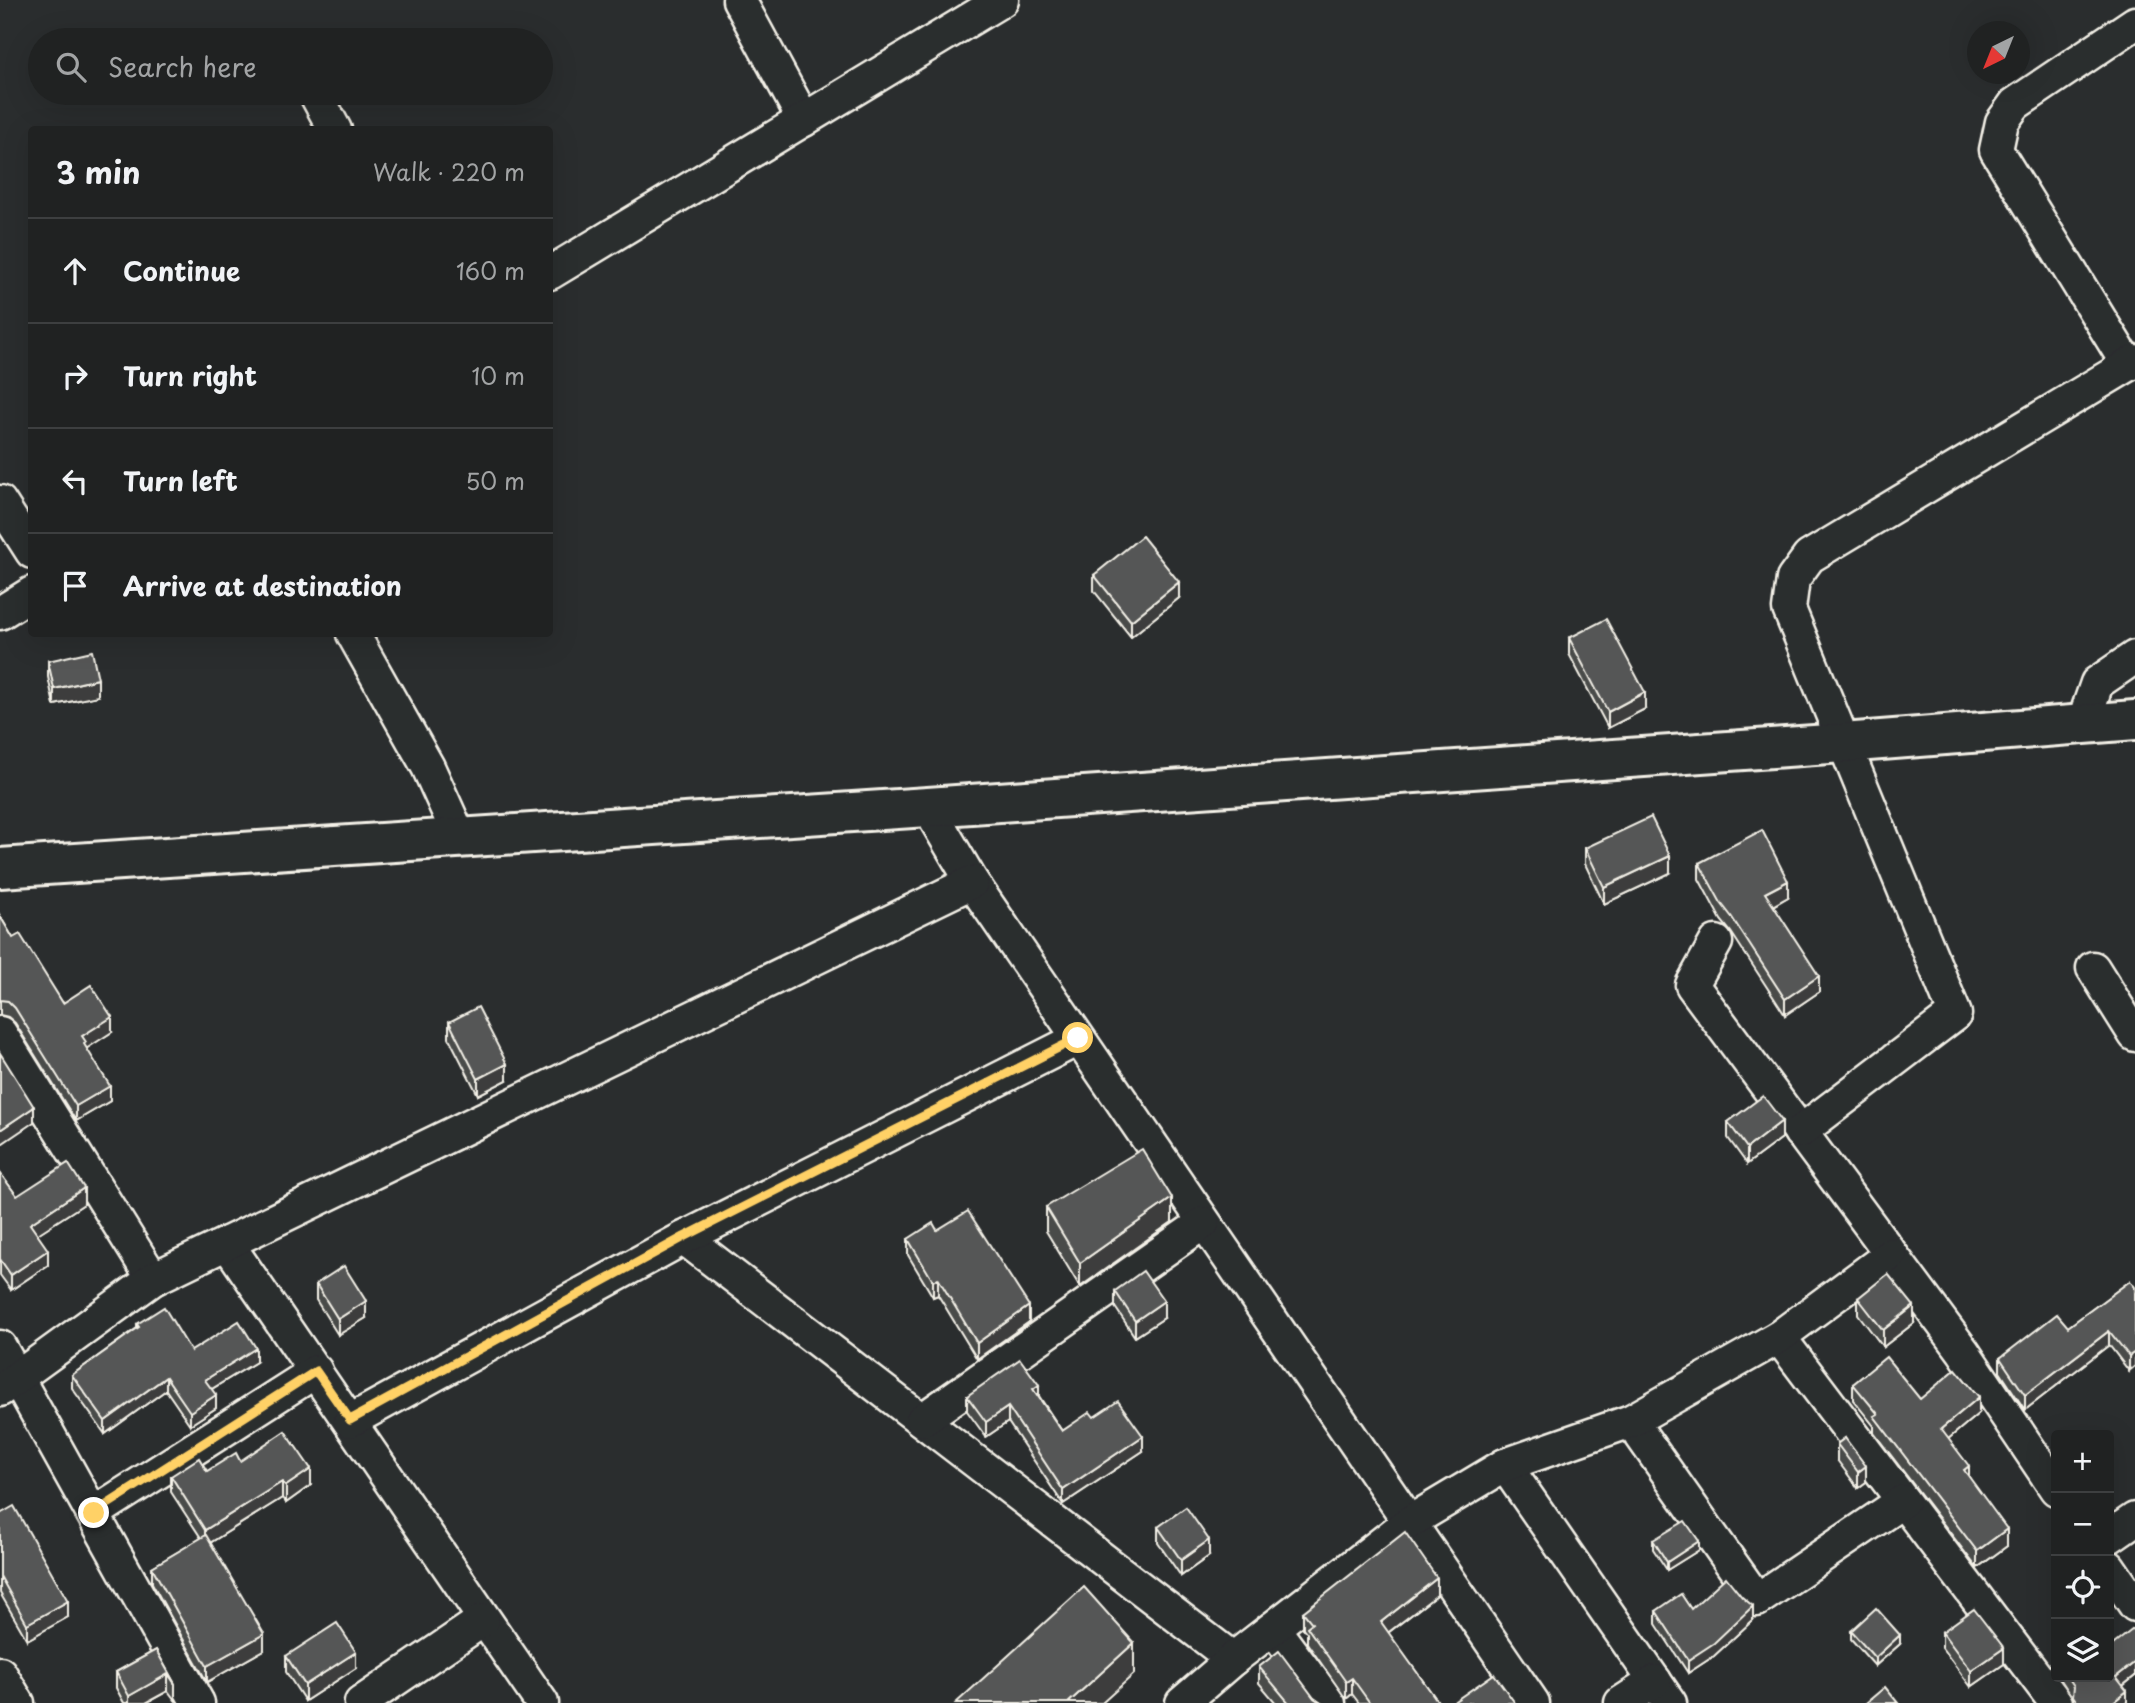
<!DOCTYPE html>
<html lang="en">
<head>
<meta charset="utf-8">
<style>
  body { margin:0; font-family:"Playpen Sans",sans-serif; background:#2d2f2f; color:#f1f3f6 }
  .controls { position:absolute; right:21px; bottom:21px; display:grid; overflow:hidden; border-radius:7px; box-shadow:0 7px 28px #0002 }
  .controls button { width:63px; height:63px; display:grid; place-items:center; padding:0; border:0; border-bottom:2px solid #3d3f40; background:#202222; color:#f1f3f6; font:35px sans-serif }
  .compass { position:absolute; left:1967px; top:21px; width:63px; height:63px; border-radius:50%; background:#202222; box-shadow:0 7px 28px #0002; rotate:223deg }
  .stop { position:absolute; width:21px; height:21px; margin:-16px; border:5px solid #ffd166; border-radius:50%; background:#fff }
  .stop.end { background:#ffd166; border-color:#fff; box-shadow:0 2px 7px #0008 }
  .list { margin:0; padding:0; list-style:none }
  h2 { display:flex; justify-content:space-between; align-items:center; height:91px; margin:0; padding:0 28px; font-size:30px }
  h2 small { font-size:23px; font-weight:400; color:#a2a4a5 }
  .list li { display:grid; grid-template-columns:46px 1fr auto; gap:21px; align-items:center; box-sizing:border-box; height:105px; padding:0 28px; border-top:2px solid #3d3f40 }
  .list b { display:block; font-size:26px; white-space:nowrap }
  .list em { font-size:23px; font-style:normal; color:#a2a4a5 }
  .icon { flex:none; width:38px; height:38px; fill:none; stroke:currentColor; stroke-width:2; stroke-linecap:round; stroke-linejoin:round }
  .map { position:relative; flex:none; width:2135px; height:1703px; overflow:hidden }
  .search { position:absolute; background:#202222; box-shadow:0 7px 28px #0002; left:28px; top:28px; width:525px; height:77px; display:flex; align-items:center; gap:18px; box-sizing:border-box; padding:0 24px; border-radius:38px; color:#a2a4a5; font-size:26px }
  .panel { position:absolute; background:#202222; box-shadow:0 7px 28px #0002; left:28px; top:126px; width:525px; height:511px; border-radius:7px }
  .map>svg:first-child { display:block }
</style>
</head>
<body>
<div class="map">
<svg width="2135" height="1703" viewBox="0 0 2135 1703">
  <rect width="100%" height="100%" fill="#2a2d2e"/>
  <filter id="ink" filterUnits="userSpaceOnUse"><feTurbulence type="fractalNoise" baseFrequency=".0143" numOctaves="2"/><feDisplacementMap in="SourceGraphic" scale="14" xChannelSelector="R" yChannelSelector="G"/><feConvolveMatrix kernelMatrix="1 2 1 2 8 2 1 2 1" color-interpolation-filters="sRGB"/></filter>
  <g filter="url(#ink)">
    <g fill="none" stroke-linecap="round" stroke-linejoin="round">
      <defs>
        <g id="minor">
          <path d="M739 0 804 120"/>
          <path d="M315 93 335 130"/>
          <path d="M550 273 1002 0"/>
          <path d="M2128 365 1996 150 2002 122 2015 104 2135 23"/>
          <path d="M0 502 32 552"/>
          <path d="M0 613 32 593"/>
          <path d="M353 634 428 767 460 838"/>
          <path d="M2083 723 2097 683 2135 657"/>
          <path d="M928 807 972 882 1533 1703"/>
          <path d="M1716 942 1692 985 1963 1351 2056 1489"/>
          <path d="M2093 968 2135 1035"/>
          <path d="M0 1033 153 1279"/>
          <path d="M1800 1132 1955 1014 1789 609 1793 579 1809 557 2135 361"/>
          <path d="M684 1238 1233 1659"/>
          <path d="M227 1243 542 1703"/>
          <path d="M1779 1337 2056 1703"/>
          <path d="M0 1347 198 1703"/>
          <path d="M0 1390 153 1279 972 882"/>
          <path d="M922 1420 1203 1223"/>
          <path d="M350 1421 684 1238 1078 1039"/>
          <path d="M1631 1421 1757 1600 1903 1501"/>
          <path d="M1505 1465 1670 1703"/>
          <path d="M94 1513 316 1371"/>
          <path d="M2109 1537 2135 1519"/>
          <path d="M2109 1567 2135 1605"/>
          <path d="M1273 1628 1329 1703"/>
          <path d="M0 1673 18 1703"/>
          <path d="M361 1703 483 1620"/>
          <path d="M1182 1703 1233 1659 1408 1523 1505 1465 1631 1421 1779 1337 1891 1254"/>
          <path d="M1621 1703 1655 1681"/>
        </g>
        <path id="secondary" d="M0 868 928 807 1843 743 2135 720"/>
      </defs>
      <use href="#minor" stroke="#f4f1e8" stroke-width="37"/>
      <use href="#secondary" stroke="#f4f1e8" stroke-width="44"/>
      <use href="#minor" stroke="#2a2d2e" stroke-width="32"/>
      <use href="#secondary" stroke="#2a2d2e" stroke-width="38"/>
    </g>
    <g fill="#494b4a" stroke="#f4f1e8" stroke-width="2">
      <path d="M1094 575 1179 598 1131 637 1094 591Z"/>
      <path d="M1569 638 1645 709 1608 728 1569 654Z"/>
      <path d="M48 661 98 696 54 705 48 677Z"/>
      <path d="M1585 848 1670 873 1604 904 1585 864Z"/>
      <path d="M1699 863 1788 897 1773 906 1819 992 1785 1015 1731 932 1721 920 1699 879Z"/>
      <path d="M0 916 13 938 63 1003 112 1032 86 1048 110 1101 76 1121 15 1023 8 1017 0 1015Z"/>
      <path d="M449 1022 507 1080 478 1095 449 1038Z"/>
      <path d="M1728 1122 1782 1138 1747 1164 1728 1138Z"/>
      <path d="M0 1173 17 1196 84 1204 37 1234 48 1265 11 1290 0 1275Z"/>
      <path d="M1046 1207 1172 1222 1080 1287 1046 1231Z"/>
      <path d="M937 1230 1029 1322 977 1359 938 1295 933 1297 908 1255V1239Z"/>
      <path d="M2130 1281 2129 1371 2109 1345 2025 1410 2000 1372V1358L2068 1327Z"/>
      <path d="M316 1284 366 1318 338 1335 316 1300Z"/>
      <path d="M1115 1291 1164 1318 1135 1337 1115 1307Z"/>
      <path d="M1858 1298 1914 1323 1883 1347 1858 1314Z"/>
      <path d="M137 1324 191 1351 256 1362 212 1389 216 1408 190 1425 166 1390 105 1434 72 1388V1375L137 1328Z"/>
      <path d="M1853 1384 1979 1413 1948 1439 2007 1546 1977 1568 1874 1433V1426L1853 1400Z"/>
      <path d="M967 1396H1039L1062 1431 1094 1417 1143 1451 1063 1504 1008 1422 986 1437 967 1411Z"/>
      <path d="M1845 1438 1866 1482 1858 1488 1837 1460V1444Z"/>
      <path d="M207 1471 311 1485 286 1503 282 1498 210 1543 264 1650 207 1682 152 1583V1567L201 1538 171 1492V1476Z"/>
      <path d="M0 1514 68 1617 27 1640 0 1593Z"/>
      <path d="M1158 1527 1209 1556 1181 1576 1158 1543Z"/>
      <path d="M1653 1540 1699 1550 1667 1570 1653 1549Z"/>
      <path d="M1437 1595 1388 1633 1439 1703H1359L1352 1694 1346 1699 1307 1643V1633L1303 1628V1612Z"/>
      <path d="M1691 1609 1753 1620 1714 1656 1688 1673 1656 1624V1611Z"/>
      <path d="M1851 1631 1900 1644 1875 1666 1851 1639Z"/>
      <path d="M2135 1631V1676L2123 1686 2127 1703H2073V1698L2059 1677H2109Z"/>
      <path d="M1942 1632 2004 1664 1971 1687 1942 1648Z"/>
      <path d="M156 1650 175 1684V1700L168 1691 146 1703H124L116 1688V1672Z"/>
      <path d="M286 1656 356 1668 305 1701 286 1672Z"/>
      <path d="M1259 1667 1314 1698 1321 1703H1276L1259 1683Z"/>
    </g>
    <g fill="#3c3d3c" stroke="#f4f1e8" stroke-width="2">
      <path d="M1179 582V598L1131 637V621Z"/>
      <path d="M98 679V696L54 705V689Z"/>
      <path d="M1645 692V709L1608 728V712Z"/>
      <path d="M1670 856V873L1604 904V887Z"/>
      <path d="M1788 881V897L1765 910V893Z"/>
      <path d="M1819 976V992L1785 1015V999Z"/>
      <path d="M112 1017V1032L86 1049V1058L82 1036Z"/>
      <path d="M507 1064V1080L478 1095V1079Z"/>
      <path d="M110 1086V1101L76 1121V1106Z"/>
      <path d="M34 1107V1122L0 1145V1130Z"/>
      <path d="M1782 1121V1138L1747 1164V1148Z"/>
      <path d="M84 1188V1204L30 1239V1224Z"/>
      <path d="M1172 1198V1222L1080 1287V1263Z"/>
      <path d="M48 1250V1265L11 1290V1275Z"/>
      <path d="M938 1278V1295L933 1297V1281Z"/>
      <path d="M366 1301V1318L338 1335V1319Z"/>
      <path d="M1164 1301V1318L1135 1337V1321Z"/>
      <path d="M1029 1306V1322L977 1359V1343Z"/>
      <path d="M1914 1306V1323L1883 1347V1330Z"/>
      <path d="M2109 1331V1345L2025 1410V1395Z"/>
      <path d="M256 1348V1362L205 1393V1380Z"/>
      <path d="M2135 1352V1366L2129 1371V1356Z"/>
      <path d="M166 1377V1390L105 1434V1421Z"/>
      <path d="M1039 1385V1400L1033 1389Z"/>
      <path d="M216 1395V1408L190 1425V1412Z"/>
      <path d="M1979 1397V1413L1941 1445V1429Z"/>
      <path d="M1008 1407V1422L986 1437V1422Z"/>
      <path d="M1143 1436V1451L1063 1504V1490Z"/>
      <path d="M1866 1466V1482L1858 1488V1472Z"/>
      <path d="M1969 1466V1483L1964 1470Z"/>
      <path d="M311 1469V1485L286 1503V1486Z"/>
      <path d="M282 1482V1498L205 1546V1530Z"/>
      <path d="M2007 1529V1546L1977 1568V1551Z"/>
      <path d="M1209 1540V1556L1181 1576V1560Z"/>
      <path d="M1699 1541V1550L1667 1570V1562Z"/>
      <path d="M1437 1578V1595L1381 1638V1622Z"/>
      <path d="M68 1601V1617L27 1640V1624Z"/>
      <path d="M1753 1606V1620L1714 1656 1688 1673V1660Z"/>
      <path d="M264 1634V1650L207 1682V1666Z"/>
      <path d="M1900 1635V1644L1875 1666V1658Z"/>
      <path d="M1134 1643V1674L1102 1703H1068Z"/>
      <path d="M2004 1648V1664L1971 1687V1671Z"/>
      <path d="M356 1652V1668L305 1701V1685Z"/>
      <path d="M2135 1662V1676L2116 1691V1677Z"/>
      <path d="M168 1674V1691L146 1703H129V1696Z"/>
      <path d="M1352 1678V1694L1346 1699V1682Z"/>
      <path d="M2127 1691V1703H2112Z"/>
    </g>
    <g fill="#555756" stroke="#f4f1e8" stroke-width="2">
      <path d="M1142 536 1179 582 1131 621 1094 575Z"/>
      <path d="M1606 619 1645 692 1608 712 1569 638Z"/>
      <path d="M92 651 98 679 54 689 48 661Z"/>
      <path d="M1651 817 1670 856 1604 887 1585 848Z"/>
      <path d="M1762 830 1788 881 1765 893 1819 976 1785 999 1731 916 1721 903 1699 863Z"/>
      <path d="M0 916 13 938 20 934 63 1003 91 985 112 1017 82 1036 86 1042 84 1044 110 1086 76 1106 15 1008 8 1001 0 1000Z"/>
      <path d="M478 1007 507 1064 478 1079 449 1022Z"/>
      <path d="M0 1053 34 1107 0 1130Z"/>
      <path d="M1763 1096 1782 1121 1747 1148 1728 1122Z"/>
      <path d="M1142 1149 1172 1198 1080 1263 1046 1207Z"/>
      <path d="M68 1163 84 1188 30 1224 48 1250 11 1275 0 1259V1173L17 1196Z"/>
      <path d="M968 1211 1029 1306 977 1343 938 1278 933 1281 908 1239 933 1223 937 1230Z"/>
      <path d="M344 1266 366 1301 338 1319 316 1284Z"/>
      <path d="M1143 1271 1164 1301 1135 1321 1115 1291Z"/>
      <path d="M1888 1274 1914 1306 1883 1330 1858 1298Z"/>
      <path d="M2130 1281 2135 1287V1352L2129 1356 2109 1331 2025 1395 2000 1358 2057 1314 2068 1327Z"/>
      <path d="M164 1307 191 1351 239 1321 256 1348 205 1380 216 1395 190 1412 166 1377 105 1421 72 1375 139 1327 137 1324Z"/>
      <path d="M1886 1357 1920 1399 1956 1369 1979 1397 1941 1429 1969 1466 1964 1470 2007 1529 1977 1551 1874 1416 1878 1414 1853 1384Z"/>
      <path d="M1020 1359 1039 1385 1033 1389 1062 1431 1090 1412 1094 1417 1118 1401 1143 1436 1063 1490 1008 1407 986 1422 967 1396Z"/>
      <path d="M285 1431 311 1469 286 1486 282 1482 205 1530 171 1476 199 1458 207 1471 236 1453 240 1461Z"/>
      <path d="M1845 1438 1866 1466 1858 1472 1837 1444Z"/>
      <path d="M14 1506 68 1601 27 1624 0 1576V1514Z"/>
      <path d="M1186 1507 1209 1540 1181 1560 1158 1527Z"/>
      <path d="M1685 1521 1699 1541 1667 1562 1653 1540Z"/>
      <path d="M1405 1532 1437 1578 1381 1622 1439 1703H1370L1352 1678 1346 1682 1307 1627 1312 1623 1303 1612Z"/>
      <path d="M206 1535 264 1634 207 1666 152 1567Z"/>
      <path d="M1726 1577 1742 1597 1753 1606 1714 1643 1688 1660 1656 1611 1681 1594 1691 1609Z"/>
      <path d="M1084 1587 1134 1643 1068 1703H956Z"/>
      <path d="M1876 1608 1900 1635 1875 1658 1851 1631Z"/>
      <path d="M1974 1609 2004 1648 1971 1671 1942 1632Z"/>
      <path d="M337 1623 356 1652 305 1685 286 1656Z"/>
      <path d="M2133 1629 2135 1631V1662L2116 1677 2127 1691 2112 1703H2078L2073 1696 2074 1686 2068 1677H2109V1648Z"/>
      <path d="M156 1650 175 1684 168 1674 129 1696 116 1672Z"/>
      <path d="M1279 1651 1314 1698 1321 1703H1289L1259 1667Z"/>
      <path d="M1494 1674 1515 1703H1452Z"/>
      <path d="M1885 1687 1898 1703H1866Z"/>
    </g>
  </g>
  <g fill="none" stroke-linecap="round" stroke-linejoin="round" filter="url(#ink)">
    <path stroke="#ffd166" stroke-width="9" d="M94 1513 316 1371 350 1420 684 1237 1078 1038"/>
  </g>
</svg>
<div class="controls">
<button>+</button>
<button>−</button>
<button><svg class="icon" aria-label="locate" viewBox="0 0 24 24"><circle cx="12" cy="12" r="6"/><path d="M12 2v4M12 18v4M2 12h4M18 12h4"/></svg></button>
<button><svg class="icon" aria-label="layers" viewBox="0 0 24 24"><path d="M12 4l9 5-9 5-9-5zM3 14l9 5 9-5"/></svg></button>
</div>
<svg class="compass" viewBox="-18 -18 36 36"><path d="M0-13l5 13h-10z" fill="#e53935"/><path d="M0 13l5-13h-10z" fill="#a2a4a5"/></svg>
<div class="stop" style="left:1078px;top:1038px"></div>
<div class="stop end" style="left:94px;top:1513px"></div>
<div class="search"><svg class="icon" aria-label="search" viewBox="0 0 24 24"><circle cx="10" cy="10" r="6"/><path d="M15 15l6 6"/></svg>Search here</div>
<section class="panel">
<h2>3 min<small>Walk · 220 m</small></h2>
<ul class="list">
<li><svg class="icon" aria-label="ahead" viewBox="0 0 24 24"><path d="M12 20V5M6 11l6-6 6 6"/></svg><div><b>Continue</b></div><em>160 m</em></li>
<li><svg class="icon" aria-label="right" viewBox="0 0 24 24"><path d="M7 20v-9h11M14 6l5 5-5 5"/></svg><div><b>Turn right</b></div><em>10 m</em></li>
<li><svg class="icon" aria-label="left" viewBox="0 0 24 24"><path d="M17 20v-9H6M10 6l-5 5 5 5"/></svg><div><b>Turn left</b></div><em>50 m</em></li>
<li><svg class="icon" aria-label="arrive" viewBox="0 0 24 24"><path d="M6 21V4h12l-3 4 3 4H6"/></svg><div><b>Arrive at destination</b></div></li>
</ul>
</section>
</div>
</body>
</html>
